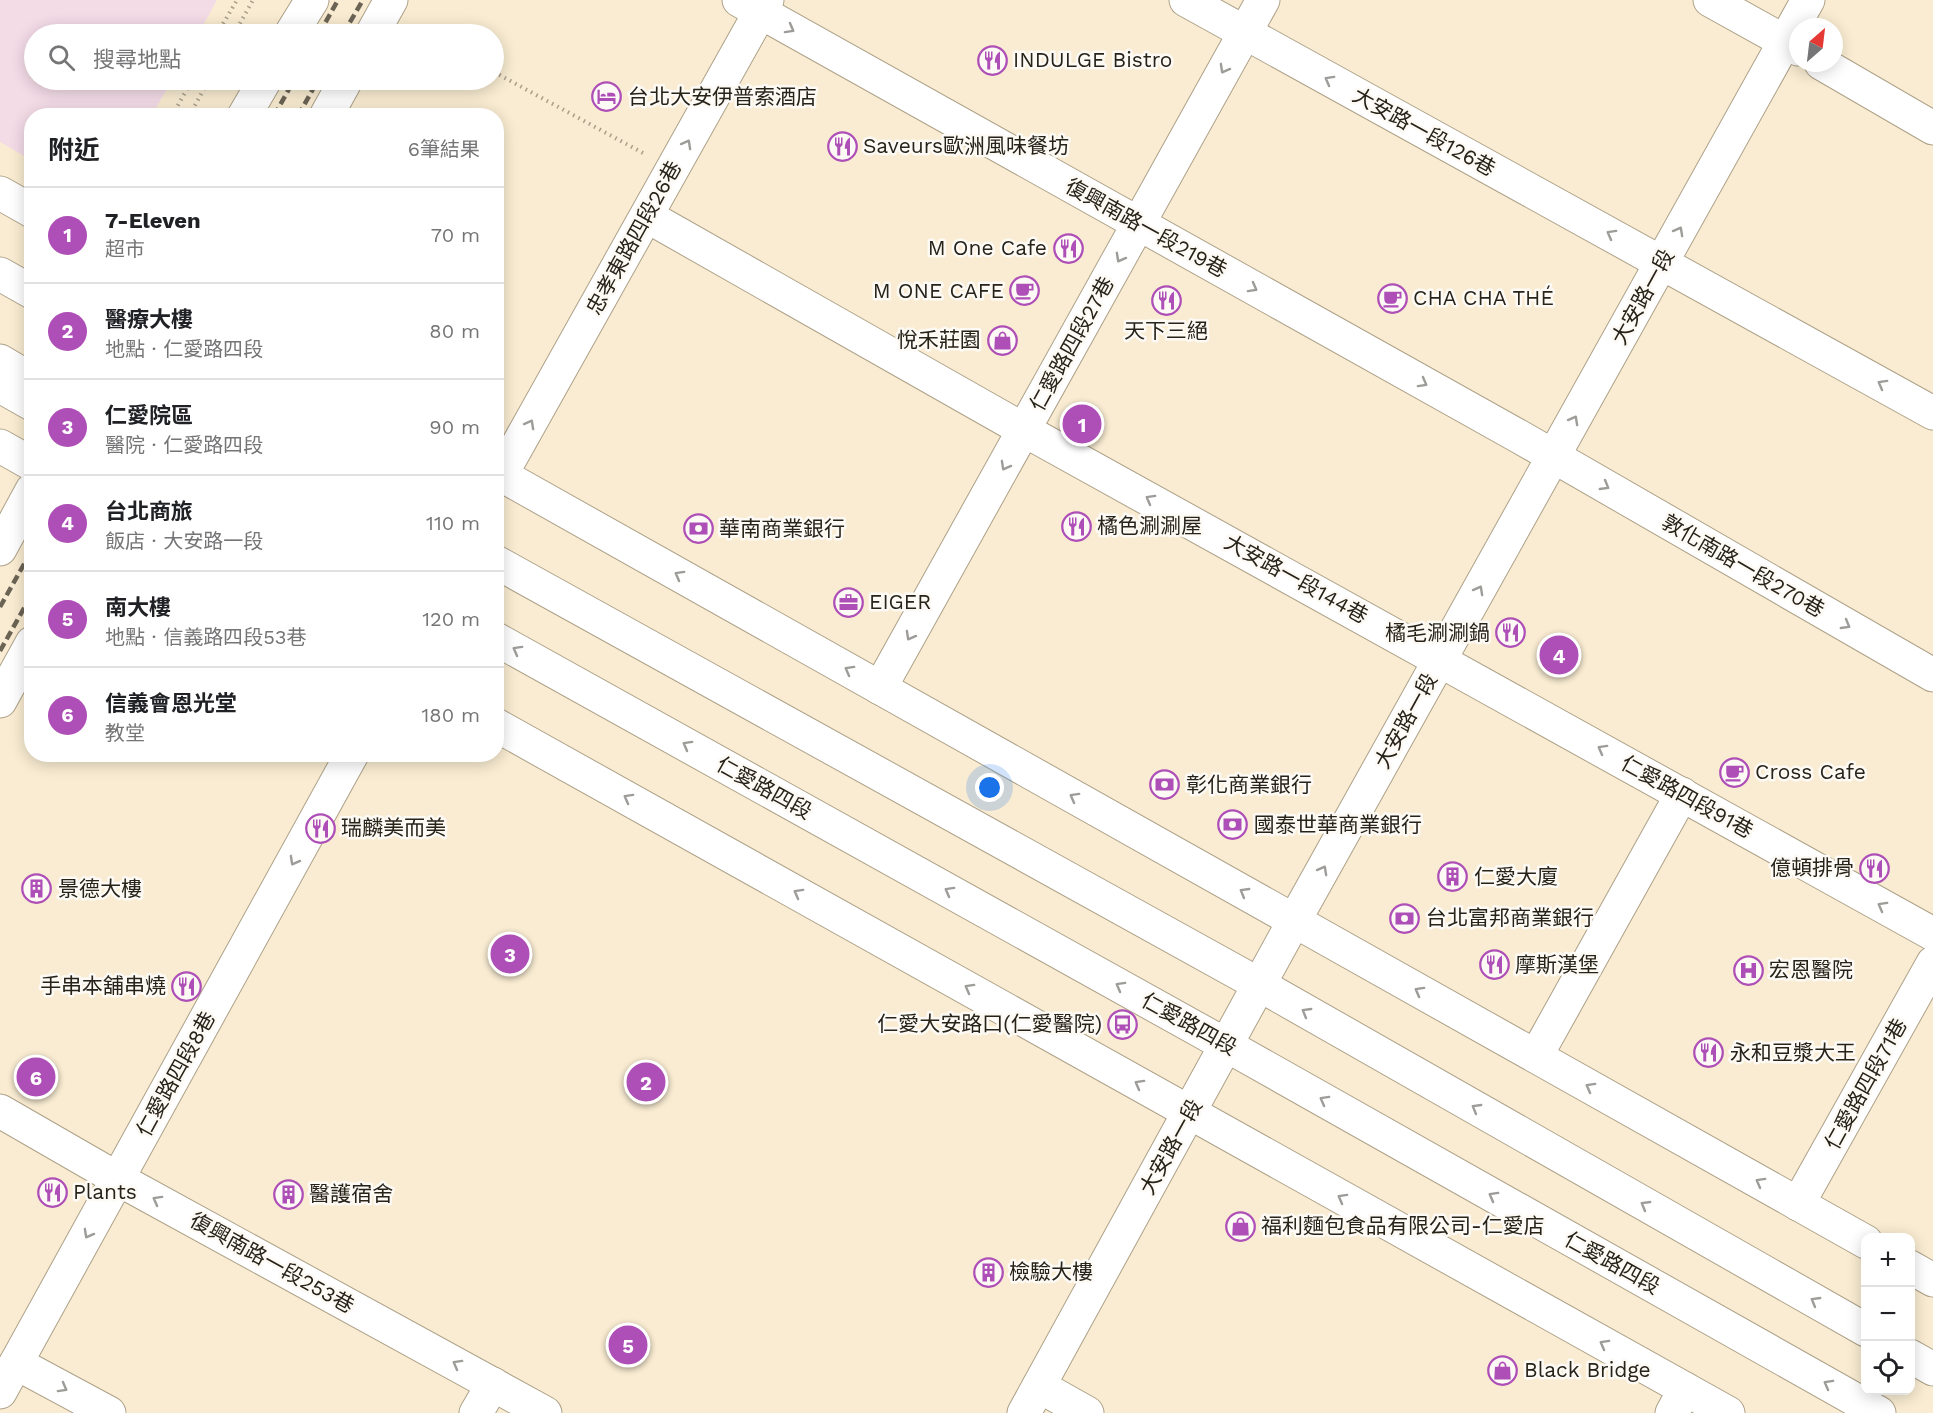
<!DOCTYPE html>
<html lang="zh-TW">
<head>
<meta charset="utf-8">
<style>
  body { margin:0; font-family:"Work Sans","Noto Sans TC",sans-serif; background:#f2f2f2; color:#202124 }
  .controls { position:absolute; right:18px; bottom:18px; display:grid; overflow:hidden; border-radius:12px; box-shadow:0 3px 15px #0003 }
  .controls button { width:54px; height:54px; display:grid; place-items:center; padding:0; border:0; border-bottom:2px solid #e0e0e0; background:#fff; color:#202124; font:30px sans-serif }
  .compass { position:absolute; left:1789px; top:18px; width:54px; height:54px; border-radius:50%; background:#fff; box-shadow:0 3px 15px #0003; rotate:28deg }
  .you { position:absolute; left:990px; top:788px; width:21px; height:21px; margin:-15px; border:4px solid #fff; border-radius:50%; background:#1a73e8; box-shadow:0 0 0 9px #1a73e833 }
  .badge { display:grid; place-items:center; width:39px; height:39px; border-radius:50%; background:#ae4eb7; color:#fff; font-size:20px; font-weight:700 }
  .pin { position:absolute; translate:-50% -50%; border:3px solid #fff; box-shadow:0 2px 6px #0006 }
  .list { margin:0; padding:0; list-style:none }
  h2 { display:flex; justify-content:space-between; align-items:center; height:78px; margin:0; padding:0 24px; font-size:26px }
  h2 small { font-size:20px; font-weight:400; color:#757577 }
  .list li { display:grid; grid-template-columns:39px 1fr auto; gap:18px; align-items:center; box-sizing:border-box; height:96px; padding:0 24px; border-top:2px solid #e0e0e0 }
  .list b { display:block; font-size:22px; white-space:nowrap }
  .list p { margin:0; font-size:20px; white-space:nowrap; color:#757577 }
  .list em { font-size:20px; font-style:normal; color:#757577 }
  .icon { flex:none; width:33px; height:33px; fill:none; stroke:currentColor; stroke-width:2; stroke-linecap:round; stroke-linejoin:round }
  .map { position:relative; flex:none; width:1933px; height:1413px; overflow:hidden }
  .search { position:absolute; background:#fff; box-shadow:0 3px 15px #0003; left:24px; top:24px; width:480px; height:66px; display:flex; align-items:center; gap:15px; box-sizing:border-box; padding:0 21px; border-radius:33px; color:#757577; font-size:22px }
  .panel { position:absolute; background:#fff; box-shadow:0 3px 15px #0003; left:24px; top:108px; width:480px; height:654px; border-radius:24px }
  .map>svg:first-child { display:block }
</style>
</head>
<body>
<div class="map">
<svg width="1933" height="1413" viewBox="0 0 1933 1413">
  <rect width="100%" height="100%" fill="#f9ecd2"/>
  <path fill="#f4dce7" d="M0 0H217L198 34H34V80H172L152 115 32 116 31 160 0 142Z"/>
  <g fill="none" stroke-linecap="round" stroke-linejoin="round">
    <defs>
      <g id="minor">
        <path d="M739 0 1520 437 1933 675"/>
        <path d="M1186 0 1933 413"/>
        <path d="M1710 0 1798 49"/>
        <path d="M1821 63 1933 128"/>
        <path d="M647 216 1024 430 1933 934"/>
        <path d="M0 386 32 404"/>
        <path d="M501 475 767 0"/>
        <path d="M880 688 1263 0"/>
        <path d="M1536 1056 1682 794"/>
        <path d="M0 1111 118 1179 545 1413"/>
        <path d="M1798 1204 1933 963"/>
        <path d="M16 1363 109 1413"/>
        <path d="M1039 1386 1087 1413"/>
        <path d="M0 1392 352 754"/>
        <path d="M476 1413 493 1384"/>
        <path d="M1024 1413 1294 921 1808 0"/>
        <path d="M1672 1413 1685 1389"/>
      </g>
      <g id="major">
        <path d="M291 34 312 0"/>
        <path d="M372 34 391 0"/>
        <path d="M244 116 265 80"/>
        <path d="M326 116 346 80"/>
        <path d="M0 193 32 211"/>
        <path d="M0 274 32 292"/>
        <path d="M0 361 32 380"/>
        <path d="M0 446 32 464"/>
        <path d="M496 472 1866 1242"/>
        <path d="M0 549 32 490"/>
        <path d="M496 562 1260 985 1866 1330"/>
        <path d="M496 639 1226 1045 1879 1413"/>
        <path d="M0 701 32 643"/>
        <path d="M496 725 1728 1413"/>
        <path d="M1910 1267 1933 1280"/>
        <path d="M1910 1356 1933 1369"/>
      </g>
    </defs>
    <use href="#minor" stroke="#ada188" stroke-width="35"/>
    <use href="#major" stroke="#ada188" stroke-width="35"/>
    <g stroke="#a89e8a" stroke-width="4" stroke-dasharray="1.5 4.5" stroke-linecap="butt">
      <path d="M414 29 425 34"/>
      <path d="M217 34 237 0"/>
      <path d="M234 34 253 0"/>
      <path d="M494 72 643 153"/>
      <path d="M172 116 192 80"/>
      <path d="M189 116 209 80"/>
    </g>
    <use href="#minor" stroke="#fff" stroke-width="33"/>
    <use href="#major" stroke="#fff" stroke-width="33"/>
    <g stroke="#6b6455" stroke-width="4.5" stroke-dasharray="9 4.5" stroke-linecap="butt">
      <path d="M319 34 338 0"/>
      <path d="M343 34 363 0"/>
      <path d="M274 116 294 80"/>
      <path d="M298 116 318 80"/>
      <path d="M0 607 32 550"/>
      <path d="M0 651 32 594"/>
    </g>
  </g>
  <defs><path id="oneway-chevron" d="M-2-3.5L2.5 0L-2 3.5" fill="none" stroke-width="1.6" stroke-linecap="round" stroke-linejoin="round" transform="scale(1.5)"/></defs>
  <g stroke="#9e9c98">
    <use href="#oneway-chevron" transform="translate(790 29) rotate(29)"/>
    <use href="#oneway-chevron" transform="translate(1224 69) rotate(119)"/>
    <use href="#oneway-chevron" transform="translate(1329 80) rotate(-151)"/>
    <use href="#oneway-chevron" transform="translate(687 144) rotate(-61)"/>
    <use href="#oneway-chevron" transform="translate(1679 231) rotate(-61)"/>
    <use href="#oneway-chevron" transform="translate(1611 234) rotate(-151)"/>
    <use href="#oneway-chevron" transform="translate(1120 258) rotate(119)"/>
    <use href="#oneway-chevron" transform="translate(1253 288) rotate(29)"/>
    <use href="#oneway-chevron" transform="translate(1423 383) rotate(29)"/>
    <use href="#oneway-chevron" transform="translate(1882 384) rotate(-151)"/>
    <use href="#oneway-chevron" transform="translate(1574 420) rotate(-61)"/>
    <use href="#oneway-chevron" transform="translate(530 424) rotate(-61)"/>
    <use href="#oneway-chevron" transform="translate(1005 466) rotate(119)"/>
    <use href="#oneway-chevron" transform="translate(1605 486) rotate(30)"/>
    <use href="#oneway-chevron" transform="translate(1150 499) rotate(-151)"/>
    <use href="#oneway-chevron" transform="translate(679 575) rotate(-151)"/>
    <use href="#oneway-chevron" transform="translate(1479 590) rotate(-61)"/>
    <use href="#oneway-chevron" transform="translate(1846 625) rotate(30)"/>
    <use href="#oneway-chevron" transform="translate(910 636) rotate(119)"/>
    <use href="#oneway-chevron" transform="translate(517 650) rotate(-151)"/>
    <use href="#oneway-chevron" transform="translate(849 670) rotate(-151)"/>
    <use href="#oneway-chevron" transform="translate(687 745) rotate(-151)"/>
    <use href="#oneway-chevron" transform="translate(1602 749) rotate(-151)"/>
    <use href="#oneway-chevron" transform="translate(1074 797) rotate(-151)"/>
    <use href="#oneway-chevron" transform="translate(628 798) rotate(-151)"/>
    <use href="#oneway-chevron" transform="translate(294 861) rotate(119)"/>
    <use href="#oneway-chevron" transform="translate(1323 870) rotate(-61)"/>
    <use href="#oneway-chevron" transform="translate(949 891) rotate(-151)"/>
    <use href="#oneway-chevron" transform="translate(1244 892) rotate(-150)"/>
    <use href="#oneway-chevron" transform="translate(798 893) rotate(-151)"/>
    <use href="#oneway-chevron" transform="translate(1882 906) rotate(-151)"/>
    <use href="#oneway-chevron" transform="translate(1120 986) rotate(-151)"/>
    <use href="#oneway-chevron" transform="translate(969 988) rotate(-151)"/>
    <use href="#oneway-chevron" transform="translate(1419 991) rotate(-151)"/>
    <use href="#oneway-chevron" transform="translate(1306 1012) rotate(-150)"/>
    <use href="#oneway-chevron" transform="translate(1139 1084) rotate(-151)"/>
    <use href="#oneway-chevron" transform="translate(1590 1087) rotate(-151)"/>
    <use href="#oneway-chevron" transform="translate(1324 1100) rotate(-151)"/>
    <use href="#oneway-chevron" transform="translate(1476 1108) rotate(-150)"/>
    <use href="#oneway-chevron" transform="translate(1760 1182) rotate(-151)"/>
    <use href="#oneway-chevron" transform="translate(1493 1196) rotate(-151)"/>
    <use href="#oneway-chevron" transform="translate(1342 1198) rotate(-151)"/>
    <use href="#oneway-chevron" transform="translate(157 1200) rotate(-151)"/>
    <use href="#oneway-chevron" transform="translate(1645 1205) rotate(-150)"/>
    <use href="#oneway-chevron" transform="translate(88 1234) rotate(119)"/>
    <use href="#oneway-chevron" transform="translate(1815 1301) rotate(-150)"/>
    <use href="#oneway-chevron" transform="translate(1604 1344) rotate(-151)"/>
    <use href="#oneway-chevron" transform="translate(457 1364) rotate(-151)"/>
    <use href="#oneway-chevron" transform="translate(1828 1384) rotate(-151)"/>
    <use href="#oneway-chevron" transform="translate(63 1388) rotate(29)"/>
  </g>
  <defs>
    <symbol id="restaurant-ring" viewBox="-11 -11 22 22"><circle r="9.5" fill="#fdfaf5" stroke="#ae4eb7" stroke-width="1.5"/><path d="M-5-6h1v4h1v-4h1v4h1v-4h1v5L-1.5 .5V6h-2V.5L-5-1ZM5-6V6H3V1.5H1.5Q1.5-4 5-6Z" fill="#ae4eb7"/></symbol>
    <symbol id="hotel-ring" viewBox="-11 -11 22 22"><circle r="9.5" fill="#fdfaf5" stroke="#ae4eb7" stroke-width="1.5"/><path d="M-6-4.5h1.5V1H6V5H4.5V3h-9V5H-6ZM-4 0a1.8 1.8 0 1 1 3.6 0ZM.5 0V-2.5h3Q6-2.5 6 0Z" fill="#ae4eb7"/></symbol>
    <symbol id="cafe-ring" viewBox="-11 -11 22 22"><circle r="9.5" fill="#fdfaf5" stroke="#ae4eb7" stroke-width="1.5"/><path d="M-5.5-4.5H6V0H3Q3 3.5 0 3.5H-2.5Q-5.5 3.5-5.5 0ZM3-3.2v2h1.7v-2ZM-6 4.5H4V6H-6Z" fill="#ae4eb7"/></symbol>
    <symbol id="shop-ring" viewBox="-11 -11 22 22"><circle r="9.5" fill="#fdfaf5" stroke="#ae4eb7" stroke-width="1.5"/><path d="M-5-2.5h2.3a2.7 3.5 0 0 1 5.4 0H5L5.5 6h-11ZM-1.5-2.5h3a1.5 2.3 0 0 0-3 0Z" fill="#ae4eb7"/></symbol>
    <symbol id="bank-ring" viewBox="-11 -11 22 22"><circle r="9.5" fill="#fdfaf5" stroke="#ae4eb7" stroke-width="1.5"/><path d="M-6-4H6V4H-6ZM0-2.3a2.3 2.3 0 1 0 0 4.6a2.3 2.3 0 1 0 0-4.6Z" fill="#ae4eb7"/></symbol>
    <symbol id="office-ring" viewBox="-11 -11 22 22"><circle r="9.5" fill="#fdfaf5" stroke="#ae4eb7" stroke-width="1.5"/><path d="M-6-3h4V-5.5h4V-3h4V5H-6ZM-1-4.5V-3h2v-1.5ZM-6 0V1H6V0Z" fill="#ae4eb7"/></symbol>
    <symbol id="building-ring" viewBox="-11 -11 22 22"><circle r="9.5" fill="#fdfaf5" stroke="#ae4eb7" stroke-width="1.5"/><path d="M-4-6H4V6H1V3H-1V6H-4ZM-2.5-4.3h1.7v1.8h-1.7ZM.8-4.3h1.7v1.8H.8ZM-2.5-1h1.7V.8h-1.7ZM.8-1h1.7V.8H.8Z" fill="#ae4eb7"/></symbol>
    <symbol id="hospital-ring" viewBox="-11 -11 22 22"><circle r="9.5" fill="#fdfaf5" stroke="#ae4eb7" stroke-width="1.5"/><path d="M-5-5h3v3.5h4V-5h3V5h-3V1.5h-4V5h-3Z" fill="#ae4eb7"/></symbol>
    <symbol id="bus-ring" viewBox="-11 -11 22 22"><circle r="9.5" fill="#fdfaf5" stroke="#ae4eb7" stroke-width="1.5"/><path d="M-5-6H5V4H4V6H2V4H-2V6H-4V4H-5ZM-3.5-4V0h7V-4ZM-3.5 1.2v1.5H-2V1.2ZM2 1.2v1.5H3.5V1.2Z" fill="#ae4eb7"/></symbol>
  </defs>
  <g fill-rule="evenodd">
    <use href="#restaurant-ring" x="976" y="44" width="33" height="33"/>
    <use href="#hotel-ring" x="590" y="80" width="33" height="33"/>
    <use href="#restaurant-ring" x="826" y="130" width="33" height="33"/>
    <use href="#restaurant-ring" x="1052" y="232" width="33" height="33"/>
    <use href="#cafe-ring" x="1008" y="274" width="33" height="33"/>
    <use href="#cafe-ring" x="1376" y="282" width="33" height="33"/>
    <use href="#restaurant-ring" x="1150" y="284" width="33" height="33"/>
    <use href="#shop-ring" x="986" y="324" width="33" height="33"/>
    <use href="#restaurant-ring" x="1060" y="510" width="33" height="33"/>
    <use href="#bank-ring" x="682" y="512" width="33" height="33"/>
    <use href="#office-ring" x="832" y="586" width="33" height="33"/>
    <use href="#restaurant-ring" x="1494" y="616" width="33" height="33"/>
    <use href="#cafe-ring" x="1718" y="756" width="33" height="33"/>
    <use href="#bank-ring" x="1148" y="768" width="33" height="33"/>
    <use href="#bank-ring" x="1216" y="808" width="33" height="33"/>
    <use href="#restaurant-ring" x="304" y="812" width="33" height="33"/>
    <use href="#restaurant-ring" x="1858" y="852" width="33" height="33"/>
    <use href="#building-ring" x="1436" y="860" width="33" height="33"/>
    <use href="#building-ring" x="20" y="872" width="33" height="33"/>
    <use href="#bank-ring" x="1388" y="902" width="33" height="33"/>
    <use href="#restaurant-ring" x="1478" y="948" width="33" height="33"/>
    <use href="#hospital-ring" x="1732" y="954" width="33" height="33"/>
    <use href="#restaurant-ring" x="170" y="970" width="33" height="33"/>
    <use href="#bus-ring" x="1106" y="1008" width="33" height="33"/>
    <use href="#restaurant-ring" x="1692" y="1036" width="33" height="33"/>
    <use href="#restaurant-ring" x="36" y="1176" width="33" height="33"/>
    <use href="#building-ring" x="272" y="1178" width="33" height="33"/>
    <use href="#shop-ring" x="1224" y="1210" width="33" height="33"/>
    <use href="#building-ring" x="972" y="1256" width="33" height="33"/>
    <use href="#shop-ring" x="1486" y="1354" width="33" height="33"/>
  </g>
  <g text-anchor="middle" stroke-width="5" stroke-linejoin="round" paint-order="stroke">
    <g font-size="21" fill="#282319" stroke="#fdfaf5" text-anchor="start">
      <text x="1013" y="67">INDULGE Bistro</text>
      <text x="628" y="104">台北大安伊普索酒店</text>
      <text x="863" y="153">Saveurs歐洲風味餐坊</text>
      <text x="1047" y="255" text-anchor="end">M One Cafe</text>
      <text x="1004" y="298" text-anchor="end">M ONE CAFE</text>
      <text x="1413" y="305">CHA CHA THÉ</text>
      <text x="1166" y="338" text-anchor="middle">天下三絕</text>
      <text x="981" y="347" text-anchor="end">悅禾莊園</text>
      <text x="1097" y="533">橘色涮涮屋</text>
      <text x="719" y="536">華南商業銀行</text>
      <text x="869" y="609">EIGER</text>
      <text x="1490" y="640" text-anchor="end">橘毛涮涮鍋</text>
      <text x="1755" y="779">Cross Cafe</text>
      <text x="1186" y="792">彰化商業銀行</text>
      <text x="1254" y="832">國泰世華商業銀行</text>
      <text x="341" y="835">瑞麟美而美</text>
      <text x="1854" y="875" text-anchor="end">億頓排骨</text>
      <text x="1474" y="884">仁愛大廈</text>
      <text x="58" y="896">景德大樓</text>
      <text x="1426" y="925">台北富邦商業銀行</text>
      <text x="1515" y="972">摩斯漢堡</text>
      <text x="1769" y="977">宏恩醫院</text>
      <text x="166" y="993" text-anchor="end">手串本舖串燒</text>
      <text x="1102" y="1031" text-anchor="end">仁愛大安路口(仁愛醫院)</text>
      <text x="1730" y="1060">永和豆漿大王</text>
      <text x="73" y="1199">Plants</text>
      <text x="309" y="1201">醫護宿舍</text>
      <text x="1261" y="1233">福利麵包食品有限公司-仁愛店</text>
      <text x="1009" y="1279">檢驗大樓</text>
      <text x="1524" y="1377">Black Bridge</text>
    </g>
    <g font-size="21" fill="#282319" stroke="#fdfaf5">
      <text transform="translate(1424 132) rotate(29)" y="7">大安路一段126巷</text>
      <text transform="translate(1146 228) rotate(29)" y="7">復興南路一段219巷</text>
      <text transform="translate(634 238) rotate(-61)" y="7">忠孝東路四段26巷</text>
      <text transform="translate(1643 297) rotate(-61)" y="7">大安路一段</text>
      <text transform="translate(1072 344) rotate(-61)" y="7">仁愛路四段27巷</text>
      <text transform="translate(1743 566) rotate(30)" y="7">敦化南路一段270巷</text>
      <text transform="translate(1296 579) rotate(29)" y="7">大安路一段144巷</text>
      <text transform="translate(1406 721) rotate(-61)" y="7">大安路一段</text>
      <text transform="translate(764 788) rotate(29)" y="7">仁愛路四段</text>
      <text transform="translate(1687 797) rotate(29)" y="7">仁愛路四段91巷</text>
      <text transform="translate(1189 1024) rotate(29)" y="7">仁愛路四段</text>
      <text transform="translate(176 1074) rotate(-61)" y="7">仁愛路四段8巷</text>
      <text transform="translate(1866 1084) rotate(-61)" y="7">仁愛路四段71巷</text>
      <text transform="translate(1171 1147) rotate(-61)" y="7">大安路一段</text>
      <text transform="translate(272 1263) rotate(29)" y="7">復興南路一段253巷</text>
      <text transform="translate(1612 1263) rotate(29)" y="7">仁愛路四段</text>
    </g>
  </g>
</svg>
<div class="controls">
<button>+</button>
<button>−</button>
<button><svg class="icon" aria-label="locate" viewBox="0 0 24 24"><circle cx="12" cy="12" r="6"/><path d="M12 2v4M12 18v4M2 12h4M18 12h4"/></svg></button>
</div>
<svg class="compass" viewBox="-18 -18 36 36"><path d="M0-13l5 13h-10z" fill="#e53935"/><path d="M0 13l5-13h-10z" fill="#757577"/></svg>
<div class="you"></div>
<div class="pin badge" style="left:1082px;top:424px">1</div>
<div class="pin badge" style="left:646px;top:1082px">2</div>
<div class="pin badge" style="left:510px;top:954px">3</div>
<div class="pin badge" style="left:1559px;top:655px">4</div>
<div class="pin badge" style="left:628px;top:1345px">5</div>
<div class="pin badge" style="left:36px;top:1077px">6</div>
<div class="search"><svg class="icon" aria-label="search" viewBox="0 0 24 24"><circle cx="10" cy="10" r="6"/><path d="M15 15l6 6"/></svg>搜尋地點</div>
<section class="panel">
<h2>附近<small>6筆結果</small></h2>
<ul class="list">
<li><span class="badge">1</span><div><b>7-Eleven</b><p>超市</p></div><em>70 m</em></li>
<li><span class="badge">2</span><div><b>醫療大樓</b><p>地點 · 仁愛路四段</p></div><em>80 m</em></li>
<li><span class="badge">3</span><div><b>仁愛院區</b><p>醫院 · 仁愛路四段</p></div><em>90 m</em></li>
<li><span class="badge">4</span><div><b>台北商旅</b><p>飯店 · 大安路一段</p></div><em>110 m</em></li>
<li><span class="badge">5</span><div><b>南大樓</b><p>地點 · 信義路四段53巷</p></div><em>120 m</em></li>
<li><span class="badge">6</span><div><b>信義會恩光堂</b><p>教堂</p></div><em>180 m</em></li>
</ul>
</section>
</div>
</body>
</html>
